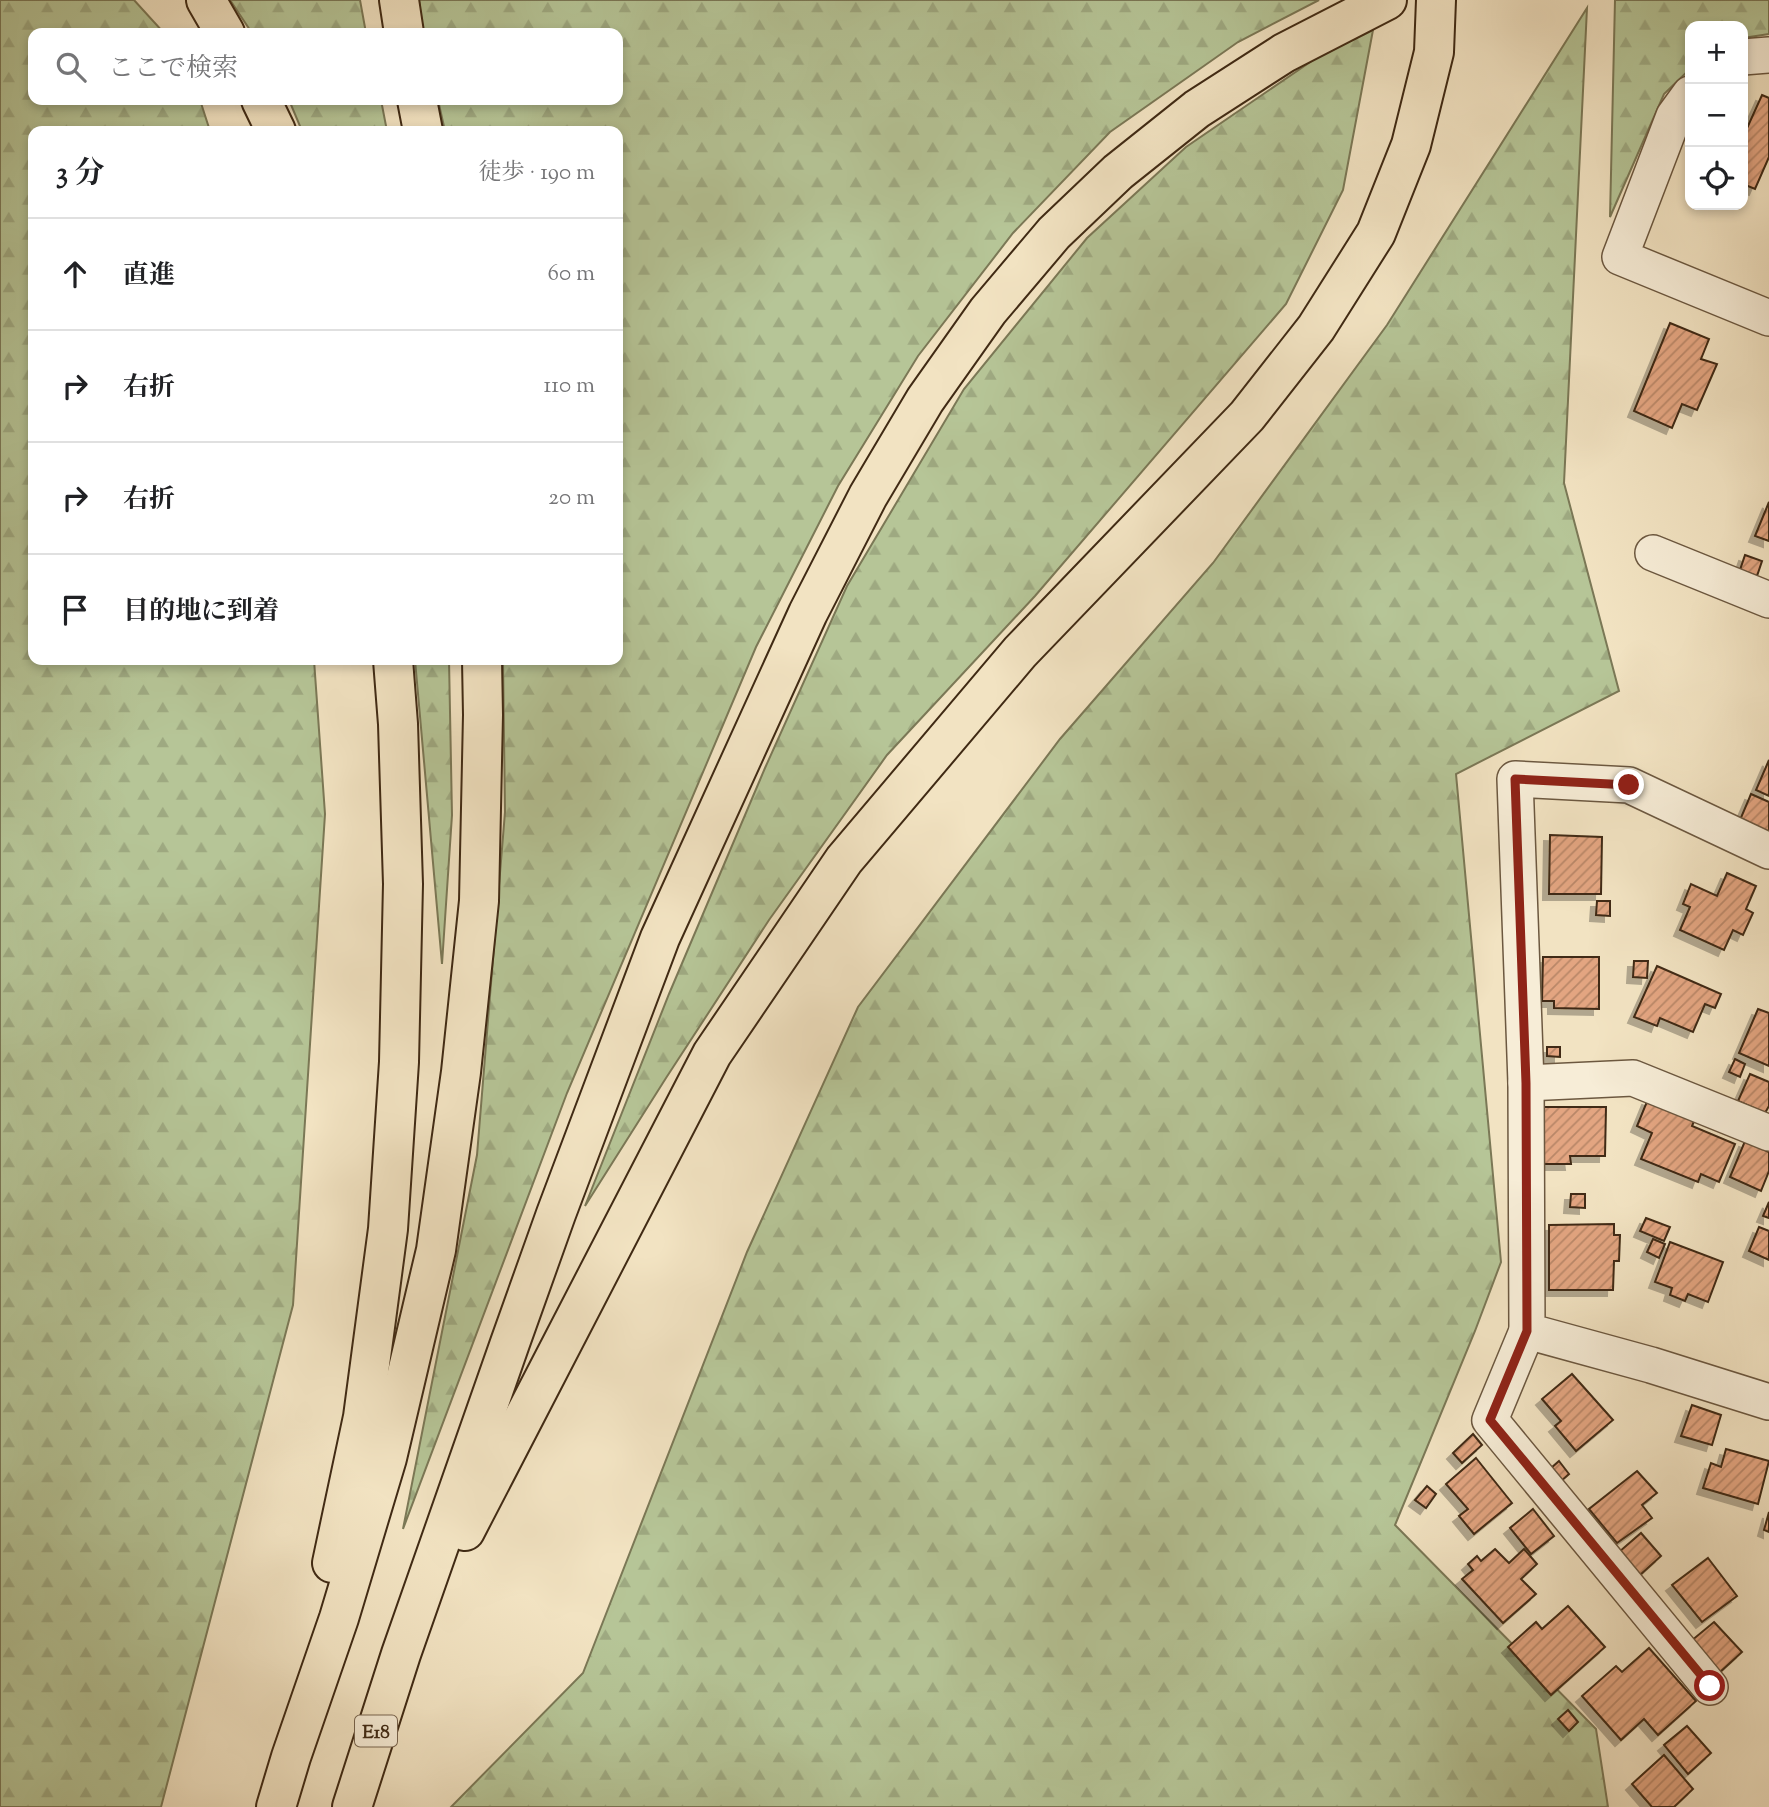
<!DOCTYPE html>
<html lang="ja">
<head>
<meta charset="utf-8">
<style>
  body { margin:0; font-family:"Sorts Mill Goudy","Noto Serif JP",serif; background:#f6f6f6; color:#202124 }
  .controls { position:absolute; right:21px; top:21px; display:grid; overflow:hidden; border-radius:14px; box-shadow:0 4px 10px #0003 }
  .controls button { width:63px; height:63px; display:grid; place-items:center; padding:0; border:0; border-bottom:2px solid #e0e0e0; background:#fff; color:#202124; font:35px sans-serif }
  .stop { position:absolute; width:21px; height:21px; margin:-16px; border:5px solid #8f2418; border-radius:50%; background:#fff }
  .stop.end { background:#8f2418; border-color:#fff; box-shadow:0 2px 7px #0008 }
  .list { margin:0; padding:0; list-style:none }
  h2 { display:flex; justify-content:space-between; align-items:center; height:91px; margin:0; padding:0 28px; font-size:30px }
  h2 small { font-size:23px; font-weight:400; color:#757577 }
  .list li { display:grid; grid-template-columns:46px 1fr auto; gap:21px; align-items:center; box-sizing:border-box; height:112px; padding:0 28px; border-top:2px solid #e0e0e0 }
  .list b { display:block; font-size:26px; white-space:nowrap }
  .list em { font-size:23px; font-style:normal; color:#757577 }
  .icon { flex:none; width:38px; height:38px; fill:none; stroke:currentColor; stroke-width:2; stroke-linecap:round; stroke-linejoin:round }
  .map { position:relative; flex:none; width:1769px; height:1807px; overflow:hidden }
  .search { position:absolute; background:#fff; box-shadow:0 4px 10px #0003; left:28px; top:28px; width:595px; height:77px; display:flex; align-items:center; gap:18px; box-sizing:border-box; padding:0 24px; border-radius:14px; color:#757577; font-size:26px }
  .panel { position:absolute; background:#fff; box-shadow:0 4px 10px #0003; left:28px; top:126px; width:595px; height:539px; border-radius:14px }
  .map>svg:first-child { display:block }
</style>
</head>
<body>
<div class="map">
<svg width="1769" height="1807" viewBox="0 0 1769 1807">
  <defs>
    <pattern id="forest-firs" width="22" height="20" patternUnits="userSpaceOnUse" patternTransform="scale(1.75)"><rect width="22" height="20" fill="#b6c597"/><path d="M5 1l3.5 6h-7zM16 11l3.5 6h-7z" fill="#9ea981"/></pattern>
    <pattern id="building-hatch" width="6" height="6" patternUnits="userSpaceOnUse" patternTransform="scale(1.75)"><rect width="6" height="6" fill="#e3a581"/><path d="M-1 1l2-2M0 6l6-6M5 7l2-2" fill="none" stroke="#b98768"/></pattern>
    <filter id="shadow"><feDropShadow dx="-6" dy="6" stdDeviation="0" flood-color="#0004"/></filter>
  </defs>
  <rect width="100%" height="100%" fill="#f2e3c2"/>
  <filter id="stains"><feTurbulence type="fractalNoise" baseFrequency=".00286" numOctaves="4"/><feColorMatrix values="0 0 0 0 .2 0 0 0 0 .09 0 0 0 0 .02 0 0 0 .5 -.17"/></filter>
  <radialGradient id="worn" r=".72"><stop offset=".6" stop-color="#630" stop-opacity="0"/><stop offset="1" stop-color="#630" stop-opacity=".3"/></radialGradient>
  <g fill="url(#forest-firs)" stroke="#7b7856" stroke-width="2">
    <path d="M0 0H134L164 33H33V100H200L210 131H33V660H314L325 814 293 1305 161 1807H0Z"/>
    <path d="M230 0H360L366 33H252Z"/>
    <path d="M419 0H1319L1238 42 1110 132 1013 233 918 356 838 486 756 647 567 1093 403 1529 477 1155 505 812 503 660H618V131H445L438 100H618V33H423Z"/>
    <path d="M1615 0H1769V34L1743 38V26H1690V69L1664 94 1610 217Z"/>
    <path d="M1587 8 1564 483 1619 691 1456 774 1501 1262 1475 1331 1395 1525 1596 1729 1608 1807H451L583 1673 747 1252 858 1007 1060 739 1213 563 1387 325Z"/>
    <path d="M1373 30 1343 190 1286 304 1035 596 887 755 769 920 666 1078 585 1206 669 994 765 768 847 586 964 389 1087 238 1186 147 1319 56Z"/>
    <path d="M289 100H381L387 131H302Z"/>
    <path d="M415 660H449L452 815 442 964Z"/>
  </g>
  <g fill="url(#building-hatch)" stroke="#402a14" stroke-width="2" filter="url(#shadow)">
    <path d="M1762 95 1769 98V157L1755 189 1743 184V137Z"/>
    <path d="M1670 323 1709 339 1701 359 1717 364 1697 410 1682 404 1672 428 1634 411Z"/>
    <path d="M1769 502V541L1755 536Z"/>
    <path d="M1745 555 1762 561 1757 576 1740 570Z"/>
    <path d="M1769 760V796L1756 790Z"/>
    <path d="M1751 794 1769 802V841L1737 827Z"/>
    <path d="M1550 835 1602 837 1601 894H1549Z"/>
    <path d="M1727 873 1756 886 1746 909 1753 913 1743 935 1733 930 1724 950 1680 930 1690 907 1683 904 1691 884 1717 896Z"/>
    <path d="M1597 901H1610V916L1596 915Z"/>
    <path d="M1543 957H1599V1009L1554 1008V1001H1542Z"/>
    <path d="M1634 961H1648L1647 978 1633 977Z"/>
    <path d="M1657 966 1721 994 1715 1008 1705 1004 1693 1032 1660 1018 1657 1026 1634 1017Z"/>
    <path d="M1758 1009 1769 1013V1066L1739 1053Z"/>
    <path d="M1547 1047H1560V1057L1547 1056Z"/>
    <path d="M1735 1059 1745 1064 1740 1077 1729 1072Z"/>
    <path d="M1750 1074 1769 1082V1106L1765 1113 1738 1101Z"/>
    <path d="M1648 1099 1695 1119 1692 1126 1735 1144 1719 1182 1701 1174 1698 1182 1641 1159 1652 1133 1637 1126Z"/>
    <path d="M1544 1107H1606L1605 1156H1570L1571 1164H1542Z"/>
    <path d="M1745 1141 1769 1152V1171L1761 1191 1730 1177Z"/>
    <path d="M1571 1194H1585V1208L1570 1207Z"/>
    <path d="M1769 1202V1218L1763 1216Z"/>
    <path d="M1646 1218 1670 1227 1664 1241 1640 1231Z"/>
    <path d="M1614 1224V1235H1620L1619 1261H1614L1613 1290H1549V1225Z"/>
    <path d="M1759 1227 1769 1231V1260L1749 1251Z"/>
    <path d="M1653 1239 1665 1244 1659 1258 1647 1252Z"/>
    <path d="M1670 1242 1723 1262 1708 1302 1688 1294 1685 1301 1670 1295 1672 1288 1655 1282Z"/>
    <path d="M1572 1374 1613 1420 1576 1451 1555 1426 1561 1421 1542 1399Z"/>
    <path d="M1692 1405 1721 1415 1712 1445 1681 1436Z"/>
    <path d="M1473 1434 1482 1445 1462 1463 1453 1453Z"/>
    <path d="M1726 1449 1769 1461 1758 1504 1703 1488 1711 1463 1721 1467Z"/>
    <path d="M1476 1458 1512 1503 1474 1534 1459 1516 1468 1509 1446 1484Z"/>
    <path d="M1559 1461 1569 1474 1560 1482 1550 1469Z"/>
    <path d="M1637 1471 1657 1493 1642 1505 1652 1518 1617 1543 1589 1509Z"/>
    <path d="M1427 1486 1436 1494 1426 1508 1415 1500Z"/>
    <path d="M1533 1509 1554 1536 1531 1554 1510 1528Z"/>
    <path d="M1769 1512V1532L1764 1530Z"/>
    <path d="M1641 1533 1661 1556 1640 1575 1619 1552Z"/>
    <path d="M1495 1549 1509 1563 1524 1549 1537 1564 1521 1579 1536 1594 1503 1623 1462 1579 1473 1570 1468 1564 1477 1556 1481 1561Z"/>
    <path d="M1708 1558 1737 1596 1702 1622 1672 1585Z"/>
    <path d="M1568 1606 1605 1647 1551 1695 1508 1647 1536 1622 1542 1629Z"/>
    <path d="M1714 1622 1742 1652 1719 1673 1691 1641Z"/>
    <path d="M1649 1648 1696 1701 1658 1735 1644 1719 1621 1740 1582 1696 1616 1666 1622 1672Z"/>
    <path d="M1568 1710 1578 1722 1569 1731 1558 1719Z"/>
    <path d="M1687 1726 1711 1753 1688 1774 1664 1745Z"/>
    <path d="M1664 1755 1693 1789 1674 1807H1652L1632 1784Z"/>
  </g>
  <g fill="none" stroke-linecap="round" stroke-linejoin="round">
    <defs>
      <g id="minor">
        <path d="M1743 57 1769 55"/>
        <path d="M1690 94 1674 116 1620 257 1769 318"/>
        <path d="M1653 553 1769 600"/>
        <path d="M1769 851 1629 785 1515 779 1526 1083 1527 1331 1651 1365 1769 1402"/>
        <path d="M1526 1083 1633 1078 1769 1133"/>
        <path d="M1527 1331 1490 1420 1710 1687"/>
      </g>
      <g id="motorway">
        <path d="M206 0 225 33"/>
        <path d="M399 0 404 33"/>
        <path d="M261 100 276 131"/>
        <path d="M417 100 423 131"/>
        <path d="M465 1531 712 1054 844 860 1020 652 1247 416 1316 328 1376 233 1411 145 1434 52 1436 0"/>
        <path d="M332 1563 363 1417 388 1229 399 1062 403 884 398 724 393 660"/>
        <path d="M276 1807 291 1757 339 1618 387 1458 436 1250 461 1072 479 901 483 715 482 660"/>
        <path d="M352 1807 401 1654 510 1343 556 1214 660 938 808 613 868 496 925 400 988 311 1054 233 1118 172 1197 109 1284 53 1387 0"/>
      </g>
    </defs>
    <use href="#minor" stroke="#6c5840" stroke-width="38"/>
    <use href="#motorway" stroke="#402a14" stroke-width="42"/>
    <use href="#minor" stroke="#f7edd7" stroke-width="35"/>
    <use href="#motorway" stroke="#f2e3c2" stroke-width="38"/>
  </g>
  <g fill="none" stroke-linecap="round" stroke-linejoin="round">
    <path stroke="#8f2418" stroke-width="9" d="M1629 785 1515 779 1526 1083 1527 1331 1490 1420 1710 1686"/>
  </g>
  <g text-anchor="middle" stroke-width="7" stroke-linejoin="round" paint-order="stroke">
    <rect fill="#f7edd7" stroke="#77644e" stroke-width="2" x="355" y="1715.5" width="42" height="31" rx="5"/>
    <g font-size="19" font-weight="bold" fill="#402a14">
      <text x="376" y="1738">E18</text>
    </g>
  </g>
  <rect width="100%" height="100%" filter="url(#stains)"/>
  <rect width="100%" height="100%" fill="url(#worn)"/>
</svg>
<div class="controls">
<button>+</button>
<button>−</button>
<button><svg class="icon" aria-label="locate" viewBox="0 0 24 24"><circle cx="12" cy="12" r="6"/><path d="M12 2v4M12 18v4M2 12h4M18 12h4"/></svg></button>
</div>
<div class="stop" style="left:1710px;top:1686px"></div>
<div class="stop end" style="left:1629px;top:785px"></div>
<div class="search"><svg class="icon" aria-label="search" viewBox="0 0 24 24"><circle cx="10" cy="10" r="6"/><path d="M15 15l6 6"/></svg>ここで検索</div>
<section class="panel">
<h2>3 分<small>徒歩 · 190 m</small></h2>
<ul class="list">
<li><svg class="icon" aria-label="ahead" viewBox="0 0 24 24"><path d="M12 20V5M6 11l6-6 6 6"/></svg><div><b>直進</b></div><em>60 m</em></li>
<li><svg class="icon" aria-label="right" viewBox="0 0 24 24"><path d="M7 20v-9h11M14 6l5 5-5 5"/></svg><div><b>右折</b></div><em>110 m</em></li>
<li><svg class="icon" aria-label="right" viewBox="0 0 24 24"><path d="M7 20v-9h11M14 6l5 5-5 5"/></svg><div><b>右折</b></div><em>20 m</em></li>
<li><svg class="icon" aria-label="arrive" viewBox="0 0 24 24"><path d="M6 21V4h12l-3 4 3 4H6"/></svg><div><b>目的地に到着</b></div></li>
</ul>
</section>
</div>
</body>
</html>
